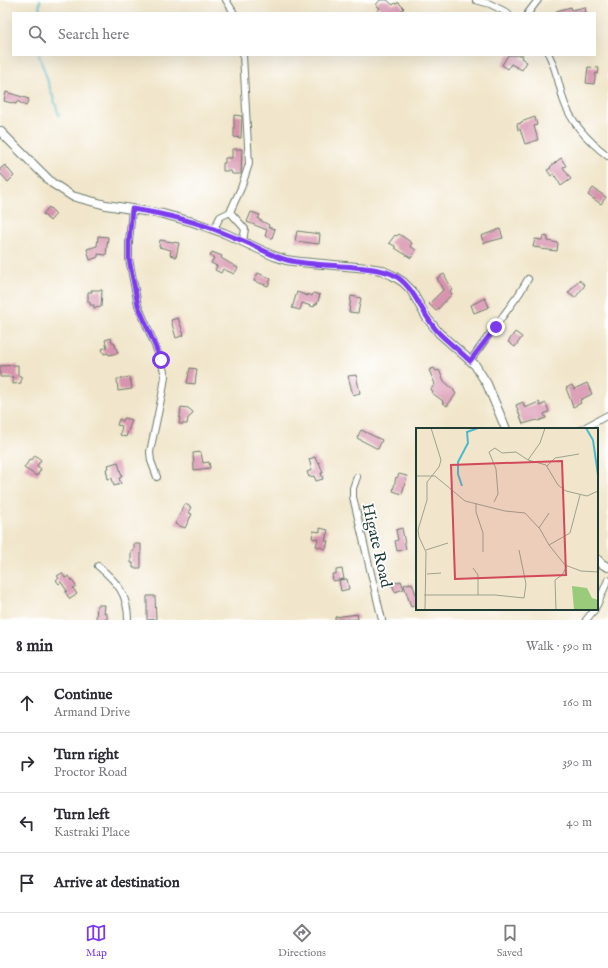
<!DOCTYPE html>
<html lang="en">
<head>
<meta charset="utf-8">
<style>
  body { margin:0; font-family:"IM FELL English",serif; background:#f7f7f7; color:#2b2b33 }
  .stop { position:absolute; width:12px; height:12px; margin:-9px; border:3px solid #7c3aed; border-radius:50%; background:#fff }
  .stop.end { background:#7c3aed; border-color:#fff; box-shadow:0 1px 4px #0008 }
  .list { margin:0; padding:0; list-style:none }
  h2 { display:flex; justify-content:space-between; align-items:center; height:52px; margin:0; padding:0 16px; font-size:17px }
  h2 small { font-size:13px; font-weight:400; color:#7c7c81 }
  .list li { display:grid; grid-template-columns:26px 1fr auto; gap:12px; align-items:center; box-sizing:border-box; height:60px; padding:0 16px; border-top:1px solid #e1e1e2 }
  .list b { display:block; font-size:15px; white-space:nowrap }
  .list p { margin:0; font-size:13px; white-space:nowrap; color:#7c7c81 }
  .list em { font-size:13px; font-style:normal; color:#7c7c81 }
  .icon { flex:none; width:22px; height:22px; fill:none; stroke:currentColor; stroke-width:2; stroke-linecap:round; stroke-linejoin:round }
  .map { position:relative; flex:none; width:608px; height:620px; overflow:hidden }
  .search { position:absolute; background:#fff; box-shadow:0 4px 16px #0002; left:12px; right:12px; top:12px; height:44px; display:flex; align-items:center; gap:10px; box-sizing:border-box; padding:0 14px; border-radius:0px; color:#7c7c81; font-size:15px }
  .sheet { height:292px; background:#fff }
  nav { display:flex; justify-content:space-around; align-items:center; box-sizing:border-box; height:56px; border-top:1px solid #e1e1e2; background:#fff; font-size:11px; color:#7c7c81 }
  nav a { display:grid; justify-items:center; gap:2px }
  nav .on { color:#7c3aed }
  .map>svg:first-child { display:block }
</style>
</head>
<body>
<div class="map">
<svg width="608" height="620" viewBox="0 0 608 620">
  <rect width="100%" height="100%" fill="#fff"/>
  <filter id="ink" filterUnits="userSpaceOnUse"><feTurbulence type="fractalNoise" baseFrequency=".025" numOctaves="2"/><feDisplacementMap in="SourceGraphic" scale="8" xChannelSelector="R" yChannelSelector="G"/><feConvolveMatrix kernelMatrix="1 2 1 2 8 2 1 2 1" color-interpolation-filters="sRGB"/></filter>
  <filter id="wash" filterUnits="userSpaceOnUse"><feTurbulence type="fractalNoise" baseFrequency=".012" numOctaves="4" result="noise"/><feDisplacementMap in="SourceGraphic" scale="16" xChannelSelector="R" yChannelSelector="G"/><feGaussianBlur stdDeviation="0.9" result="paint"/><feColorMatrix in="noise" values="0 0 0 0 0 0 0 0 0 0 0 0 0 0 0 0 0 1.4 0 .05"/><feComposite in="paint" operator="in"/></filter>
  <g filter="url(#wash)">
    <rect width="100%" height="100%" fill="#f1e6cb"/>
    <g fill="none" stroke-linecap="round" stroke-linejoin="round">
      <g stroke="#4eb9cb" stroke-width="2">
        <path d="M39 13 40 0"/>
        <path d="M39 55 59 115"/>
      </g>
    </g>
    <g id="blocks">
      <g fill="#d893ae">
        <path d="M380 0H387L393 5 395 3 397 4 398 2 404 8 400 13H376L380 8 376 5Z"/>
        <path d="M571 7 572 10 585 7 586 13H556V11Z"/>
        <path d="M508 55H523L521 58 527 62 522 70 511 64 508 69 502 65Z"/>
        <path d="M588 67 599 68 598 74 596 73 594 84 586 83Z"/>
        <path d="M6 92 29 99 26 106 17 101 16 104 4 101Z"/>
        <path d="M234 115 242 116 241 138 234 137Z"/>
        <path d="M535 117 537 125 534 126 538 140 525 144 520 129 518 130 517 124 521 123V122Z"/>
        <path d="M232 149H242L241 174H232L231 171H223V163H225V158H232Z"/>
        <path d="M561 158 566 166 563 167 571 179 561 186 554 174 551 176 547 170 551 168 550 167Z"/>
        <path d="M5 165 14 176 8 182 0 173V169Z"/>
        <path d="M593 188 606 197 601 204 588 195Z"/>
        <path d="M49 207 56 214 50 221 43 214Z"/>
        <path d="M251 212 260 215 258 219 269 225 268 227 275 229 272 238 265 236 267 230 247 222Z"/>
        <path d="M500 229 503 238 484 243 481 236Z"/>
        <path d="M297 231 320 234 319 244 295 241Z"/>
        <path d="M399 234 412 243 410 246 416 250 411 258 395 248V246L389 243 395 235 397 236Z"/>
        <path d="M98 236 108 237 106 255 98 254V257L90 260 87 249 97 246Z"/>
        <path d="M543 236 548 237V241L558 243 557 251 541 249V248L533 247 535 239 542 240Z"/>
        <path d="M160 240 179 243 176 257 170 255 171 250 159 247Z"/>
        <path d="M212 252 222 256 221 258 238 268 234 274 223 269 221 273 215 270 217 266 211 263 214 258 210 256Z"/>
        <path d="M258 273 271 279 268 286 254 281Z"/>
        <path d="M444 274 452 289 450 291 452 294 436 311 429 304 443 290 437 278Z"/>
        <path d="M579 280 585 285 575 298 568 293Z"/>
        <path d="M91 290H102L101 307 94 308V305H90V302H88V292H92Z"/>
        <path d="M297 292 308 296V294L312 296 313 293 320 295 317 304H315L314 307 302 303 300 310 292 308Z"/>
        <path d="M351 296 361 298 358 313 349 312Z"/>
        <path d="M485 298 489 307 474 313 471 305Z"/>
        <path d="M178 318 184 335 176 338 171 320Z"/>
        <path d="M515 332 522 337 515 347 508 342Z"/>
        <path d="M111 338 112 342H114L118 353 109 355 108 353 104 354 102 349 107 347 105 340Z"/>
        <path d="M18 365V376H21V383L13 384V377H0V366Z"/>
        <path d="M190 368 197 369 195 384 187 383Z"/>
        <path d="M434 368 436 371 439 370 444 381 454 390V391L456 394 447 406 442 402 443 401 432 393 433 392 431 389 435 384 429 370Z"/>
        <path d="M356 375 360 393 353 395 348 376Z"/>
        <path d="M130 377 132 389 118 391 117 379Z"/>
        <path d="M587 383 592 394 580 400 581 403 573 407 566 388 572 385 574 389Z"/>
        <path d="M523 402 525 408 539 402 540 406 546 403 549 412 544 414 546 418 538 421 537 420 523 424 516 405Z"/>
        <path d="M181 407 188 408 193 412 192 415 188 418 187 424H179Z"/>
        <path d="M124 418 132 420 126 437 120 435 122 426 117 425 119 419 123 421Z"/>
        <path d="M361 430 382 440 378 449 357 438Z"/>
        <path d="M201 452 203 463 209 462 210 468 194 470 193 453Z"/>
        <path d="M35 455 41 460 37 466 41 469 37 476 24 468 30 459 32 460Z"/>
        <path d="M315 457 317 462H319L323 473H321L323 479 316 481 314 476 309 477 307 472 312 470 309 459Z"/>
        <path d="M118 462 122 477 119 478 121 484 114 486 112 478 108 479 106 469 109 468 108 465Z"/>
        <path d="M399 474 407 476 402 494 393 491 396 477 397 478Z"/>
        <path d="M185 504 191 507 188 513 192 514 185 528 175 524Z"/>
        <path d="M320 528 328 530 325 541H328L326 549 316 546 318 539 312 538 313 531 320 532Z"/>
        <path d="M402 528 406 549 397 551 395 541 398 540 396 530Z"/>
        <path d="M134 544H141V568H133V563H131V551H134Z"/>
        <path d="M342 569 344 579 333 581 332 574H336V570Z"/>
        <path d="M62 573 65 578 69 576 76 586 73 588 77 594 70 599 65 592 67 591 61 582 59 584 56 580 59 578 57 576Z"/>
        <path d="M347 579 349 589 341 591 339 580Z"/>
        <path d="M401 581 404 589 395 592 392 584Z"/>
        <path d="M410 583V584L412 583 417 597V605L411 607 404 585Z"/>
        <path d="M147 596H155L156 619 147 620Z"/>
        <path d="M97 605H105L104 613H107V620H96Z"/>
        <path d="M357 614 358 619 335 620V617Z"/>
      </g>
    </g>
  </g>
  <g filter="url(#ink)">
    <use href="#blocks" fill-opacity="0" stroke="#687869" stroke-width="1"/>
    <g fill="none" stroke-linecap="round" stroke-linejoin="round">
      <defs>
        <g id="minor">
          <path d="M226 0 234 13"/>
          <path d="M476 0 490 4 508 13"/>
          <path d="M528 13 538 0"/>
          <path d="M549 55C556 69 559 84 563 99 571 123 588 141 608 156"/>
          <path d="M132 209 129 242V259L138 305 161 360 165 376 163 390 150 452 151 461 157 477"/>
          <path d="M230 212 241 188 249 164 243 55"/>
          <path d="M214 229 220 217 230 212 245 229 243 241"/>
          <path d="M470 361 519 294 528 279"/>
          <path d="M582 429 608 415"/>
          <path d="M357 477 353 488V497L382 620"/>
          <path d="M98 566C117 582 128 594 128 620"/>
          <path d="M597 605 608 580"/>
          <path d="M586 620 595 609"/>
        </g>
        <g id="major">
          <path d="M0 131 52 183 72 196 106 205 163 214 193 222 224 233 274 256 286 260 300 262 368 268 381 270 392 275 403 282 411 290 427 318 439 333 475 365 487 384 506 429"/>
          <path d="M597 559 602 564 608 567"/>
        </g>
      </defs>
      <use href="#minor" stroke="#687869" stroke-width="8"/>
      <use href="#major" stroke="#687869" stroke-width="10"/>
      <use href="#minor" stroke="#fff" stroke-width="6"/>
      <use href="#major" stroke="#fff" stroke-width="8"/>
    </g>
  </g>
  <g fill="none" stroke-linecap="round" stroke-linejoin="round" filter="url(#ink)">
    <path stroke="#7c3aed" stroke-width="5" d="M161 360 138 305 129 259V242L132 209C165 214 196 221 226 234 235 238 245 241 254 246 265 251 275 257 287 260 309 265 332 265 354 267 367 268 380 269 392 274 416 286 421 315 439 333 449 343 460 351 470 361L496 327"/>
  </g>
  <g text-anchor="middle" stroke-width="3.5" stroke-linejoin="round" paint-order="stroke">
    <g font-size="16" fill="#1f3d34" stroke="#fff">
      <text transform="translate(378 545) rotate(77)" y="6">Higate Road</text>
    </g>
  </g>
  <g transform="translate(416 428)">
    <rect width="182" height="182" fill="#f1e6cb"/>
    <path d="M156 158 171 160 176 170 182 172V182H158Z" fill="#9acb7b"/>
    <path fill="none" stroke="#4eb9cb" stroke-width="2" d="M170 0 177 12 182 47M46 58 42 46V34L52 15 51 4 62 0"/>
    <path fill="none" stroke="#9da28f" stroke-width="1" d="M112 32 124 15 129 0M131 38 139 30 163 26M0 48H19L49 73 89 83 109 85 124 101 133 117 149 137 165 143 182 144M78 74 82 66 80 41 73 24 79 20 86 25 100 24 112 32 130 37 142 57 150 63 171 68 182 63M60 75V84L67 105V124M123 100 133 85M133 117 154 105 164 67M10 122 32 115M57 140 62 147V167M11 146 25 145M8 167H79L108 170 110 156 103 122M9 182 10 124 3 109 2 102 11 72V54L23 39 25 32 15 0M140 182 139 152 146 147 151 138"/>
    <path fill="#d1495b" fill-opacity="0.15" stroke="#d1495b" stroke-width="2" d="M146 33 150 147 39 151 35 37Z"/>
    <rect width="182" height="182" fill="none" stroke="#1f3d34" stroke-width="2"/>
  </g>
</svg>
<div class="stop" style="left:161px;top:360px"></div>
<div class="stop end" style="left:496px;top:327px"></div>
<div class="search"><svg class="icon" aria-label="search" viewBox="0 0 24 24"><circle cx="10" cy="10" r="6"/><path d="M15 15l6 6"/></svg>Search here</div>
</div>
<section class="sheet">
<h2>8 min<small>Walk · 590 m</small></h2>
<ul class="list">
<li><svg class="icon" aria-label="ahead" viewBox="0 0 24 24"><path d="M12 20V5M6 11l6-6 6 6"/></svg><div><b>Continue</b><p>Armand Drive</p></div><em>160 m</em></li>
<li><svg class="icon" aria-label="right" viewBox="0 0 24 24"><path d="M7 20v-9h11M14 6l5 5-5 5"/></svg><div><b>Turn right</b><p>Proctor Road</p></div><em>390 m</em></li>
<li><svg class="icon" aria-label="left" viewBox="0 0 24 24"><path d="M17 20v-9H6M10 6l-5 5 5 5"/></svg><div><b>Turn left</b><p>Kastraki Place</p></div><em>40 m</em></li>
<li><svg class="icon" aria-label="arrive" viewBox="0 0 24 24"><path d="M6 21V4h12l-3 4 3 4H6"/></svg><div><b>Arrive at destination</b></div></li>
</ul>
</section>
<nav>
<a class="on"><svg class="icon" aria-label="map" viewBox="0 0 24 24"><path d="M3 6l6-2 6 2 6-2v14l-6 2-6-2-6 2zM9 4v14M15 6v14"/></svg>Map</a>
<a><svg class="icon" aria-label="directions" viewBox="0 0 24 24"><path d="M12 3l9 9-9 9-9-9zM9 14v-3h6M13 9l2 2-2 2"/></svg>Directions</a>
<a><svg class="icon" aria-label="saved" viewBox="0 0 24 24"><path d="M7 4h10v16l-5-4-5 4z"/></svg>Saved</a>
</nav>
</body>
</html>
